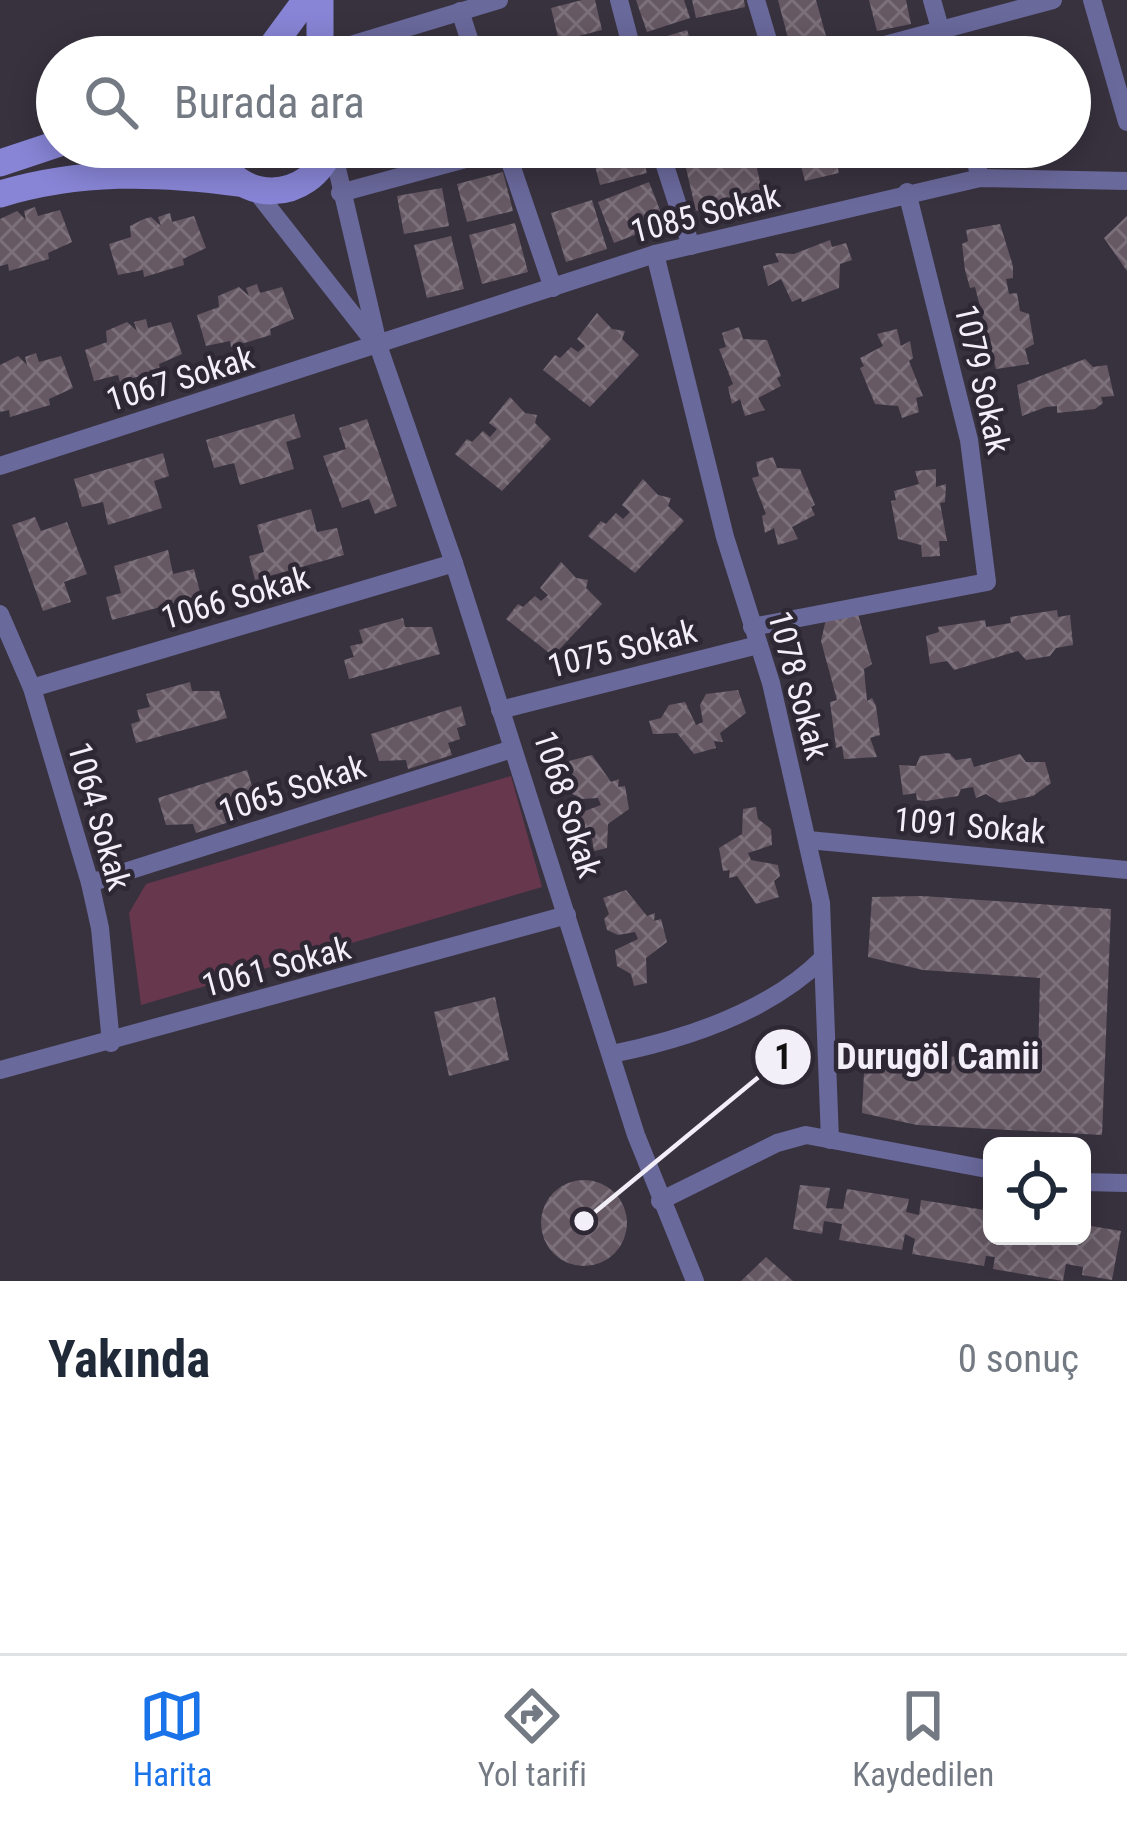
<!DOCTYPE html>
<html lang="tr">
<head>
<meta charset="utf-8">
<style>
  body { margin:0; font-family:"Roboto Condensed",sans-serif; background:#f2f2f3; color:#1f2937 }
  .controls { position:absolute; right:36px; bottom:36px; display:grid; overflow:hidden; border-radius:18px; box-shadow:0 6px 30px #0003 }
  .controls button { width:108px; height:108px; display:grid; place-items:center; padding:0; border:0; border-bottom:3px solid #e0e1e3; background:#fff; color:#1f2937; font:60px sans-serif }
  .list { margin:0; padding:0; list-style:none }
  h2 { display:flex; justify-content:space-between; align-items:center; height:156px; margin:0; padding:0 48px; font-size:51px }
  h2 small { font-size:39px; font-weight:400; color:#747a83 }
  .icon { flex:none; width:66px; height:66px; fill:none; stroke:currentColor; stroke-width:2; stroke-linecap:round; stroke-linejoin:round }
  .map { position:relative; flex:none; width:1127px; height:1281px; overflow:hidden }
  .search { position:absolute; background:#fff; box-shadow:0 6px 30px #0003; left:36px; right:36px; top:36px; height:132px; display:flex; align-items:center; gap:30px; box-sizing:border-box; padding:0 42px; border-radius:66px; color:#747a83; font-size:45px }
  .sheet { height:372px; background:#fff }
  nav { display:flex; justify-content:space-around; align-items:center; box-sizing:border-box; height:168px; border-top:3px solid #e0e1e3; background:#fff; font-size:33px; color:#747a83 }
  nav a { display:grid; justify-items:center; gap:6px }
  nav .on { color:#1a73e8 }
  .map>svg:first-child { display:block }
</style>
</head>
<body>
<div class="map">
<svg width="1127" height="1281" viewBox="0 0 1127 1281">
  <defs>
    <pattern id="grass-dots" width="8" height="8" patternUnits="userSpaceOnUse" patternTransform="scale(3)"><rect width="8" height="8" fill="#67374d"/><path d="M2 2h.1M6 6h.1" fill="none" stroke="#7d5467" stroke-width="1.8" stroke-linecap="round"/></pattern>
    <pattern id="building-cross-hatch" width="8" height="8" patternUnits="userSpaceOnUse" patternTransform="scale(3)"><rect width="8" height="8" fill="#665964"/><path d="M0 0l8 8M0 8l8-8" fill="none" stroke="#7c717b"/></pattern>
  </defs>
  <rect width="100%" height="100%" fill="#38323f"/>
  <path fill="url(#grass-dots)" d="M241 147H307C290 175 258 175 241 147Z"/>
  <path fill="#67374d" d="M511 776 542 887 141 1005 129 913 146 884Z"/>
  <g fill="url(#building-cross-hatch)">
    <path d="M582 0H595L602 30 559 41 551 8Z"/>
    <path d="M636 0H684L690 18 647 32Z"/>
    <path d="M692 0H744L745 7 696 18Z"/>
    <path d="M778 0H816L826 36 790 46Z"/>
    <path d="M869 0H906L911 24 877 31Z"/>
    <path d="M687 30 696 57H649L644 43Z"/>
    <path d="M605 46 608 57H571L570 56Z"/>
    <path d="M383 147H413L414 149 385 156Z"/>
    <path d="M590 147H640L647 173 600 185Z"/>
    <path d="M681 147H752L763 195 696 211Z"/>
    <path d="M796 147H833L839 173 805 181Z"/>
    <path d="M503 172 513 211 467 222 457 184Z"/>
    <path d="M649 182 665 223 614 243 598 202Z"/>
    <path d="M442 188 449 226 404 234 397 196Z"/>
    <path d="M592 200 607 249 566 262 551 213Z"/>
    <path d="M35 207 38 216 60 210 72 242 48 253 49 259 9 271 8 264 0 266V219L17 211 26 220 24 211Z"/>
    <path d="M170 213 172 222 194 216 206 248 183 259 184 265 144 277 143 270 118 275 109 244 131 237 130 226 144 219 151 217 161 226 158 217Z"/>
    <path d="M1127 216V271L1104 238Z"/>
    <path d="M515 223 528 272 482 284 469 235Z"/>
    <path d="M1000 224 1013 266V278L1006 279 1009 294 1017 293 1020 311 1029 314 1034 344 1025 349 1029 364 996 369 975 287 970 288 965 270 962 244 968 241 966 230Z"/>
    <path d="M451 236 464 289 427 298 414 245Z"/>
    <path d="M830 240 832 247 846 243 852 260 840 264 839 288 802 302 801 298 792 302 781 279 768 286 763 266 779 262 775 253 794 254Z"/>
    <path d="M257 284 260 293 282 287 294 319 270 329 271 335 231 347 230 341 206 346 197 315 219 307 218 296 239 287 249 296 246 288Z"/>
    <path d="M597 313 612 329 625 331 622 339 639 355 590 407 543 370 555 355 560 358 571 347 578 352 585 346 577 339Z"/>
    <path d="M146 319 148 328 171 322 182 354 159 364 160 370 120 382 118 375 94 381 85 350 107 342 106 331 127 322 137 331 134 322Z"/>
    <path d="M739 327 743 339 767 340 781 376 777 378 781 386 758 398 765 410 745 416 740 399 732 404 728 387 733 384 719 349 726 347 722 333Z"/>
    <path d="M897 329 901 346 910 341 913 358 909 361 923 396 916 398 919 412 902 418 898 406 875 404 860 368 864 366 860 358 883 346 877 334Z"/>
    <path d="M36 353 39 362 61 356 73 388 49 399 50 405 10 417 9 410 0 412V365L18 356 27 365 25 357Z"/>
    <path d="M1085 359 1093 367 1107 365 1114 396 1101 397 1103 403 1095 409 1057 413V406L1046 407 1022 416 1017 385Z"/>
    <path d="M510 397 525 413 537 415 535 423 551 439 502 491 455 454 467 439 472 442 483 431 490 437 497 429 489 423Z"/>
    <path d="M294 414 301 437 286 442 294 469 240 485 234 463 214 468 206 440Z"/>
    <path d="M367 419 397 506 375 514 369 499 342 508 323 456 346 449 339 428Z"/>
    <path d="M163 453 169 476 154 481 162 508 108 525 103 502 82 507 74 479Z"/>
    <path d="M773 457 777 468 800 469 815 505 811 507 815 515 792 527 798 539 778 545 774 528 765 533 762 516 766 514 752 478 759 476 756 462Z"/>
    <path d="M936 469V487L946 484 945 502 940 503 947 541H939L940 556 922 557 921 545 898 539 891 501 896 500 894 491 919 484 915 471Z"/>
    <path d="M643 479 658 495 671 498 668 506 684 521 635 573 588 536 601 521 606 524 616 513 623 519 630 512 622 505Z"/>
    <path d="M311 509 317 532 337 528 344 555 255 580 249 556 264 552 257 525Z"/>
    <path d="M35 517 41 531 67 522 87 574 64 582 71 602 43 611 12 525Z"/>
    <path d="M168 550 173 574 194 569 201 596 112 620 106 597 121 593 114 566Z"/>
    <path d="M561 562 576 578 588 580 586 588 602 604 553 656 506 619 518 604 523 607 535 596 541 601 548 595 540 588Z"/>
    <path d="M1057 610 1058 617 1070 615 1073 645 1056 648 1050 656 1026 660 1018 651 954 670 947 661 930 664 926 636 939 632 938 627 985 620 986 627 1011 623 1010 617Z"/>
    <path d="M858 614 872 664 864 669 867 701 872 698 876 706 880 735 870 738 877 757 844 759 842 746 836 748 830 702 837 700 821 641 826 619Z"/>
    <path d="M403 618 405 627H432L440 654 349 679 344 660 354 657 350 646 363 643 359 630Z"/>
    <path d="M190 682 192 691H219L227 718 136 743 131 724 140 721 137 710 150 707 146 694Z"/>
    <path d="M738 690 746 713 720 733 723 742 714 741 716 748 694 754 677 733 653 734 649 721 661 718 669 705 685 702 696 725 703 722 700 705 706 694Z"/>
    <path d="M461 706 466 725 457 728 460 739 448 743 452 755 408 769 406 760 379 761 371 734Z"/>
    <path d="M949 753 956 760 971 758 974 767 1020 754 1026 762H1045L1051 783 1033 796 1000 803 986 794 976 798 973 787 961 789 958 796 926 801 917 800 916 793 903 795 899 765 916 766 920 756Z"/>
    <path d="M592 755 611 782 619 779 618 787 625 786 629 809 608 824 607 848 594 851 592 839 579 830 577 814 601 805 598 798 581 799 571 793 568 783 573 778 569 761Z"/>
    <path d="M247 770 253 789 244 792 247 802 234 806 238 819 196 833 193 824 166 825 158 798Z"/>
    <path d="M756 807 758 819 771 829 772 845 748 853 751 860 778 865 780 876 774 881 779 897 756 904 737 876 729 878 730 870 723 871 719 848 742 834 743 809Z"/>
    <path d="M626 890 647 916 655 913 654 921 661 919 667 942 646 958 647 983 634 986 631 974 617 966 615 950 638 939 635 932 618 935 607 930 604 919 609 914 603 898Z"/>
    <path d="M922 896 1111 909 1102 1135 917 1125 862 1113 865 1053 1038 1060 1040 978 923 970 868 957 872 897Z"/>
    <path d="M495 997 509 1060 449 1076 434 1012Z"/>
    <circle cx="584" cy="1223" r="43"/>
    <path d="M800 1185 830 1188 826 1208 843 1209 847 1189 909 1199 906 1212 919 1215 921 1200 991 1211 992 1236 1083 1239 1085 1225 1121 1231 1112 1280 1082 1275 1083 1267 1066 1264 1063 1281 993 1269 995 1257 986 1256 984 1266 912 1254 915 1239 905 1234 902 1250 839 1240 842 1224 824 1221 822 1234 793 1229Z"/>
    <path d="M766 1257 793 1281H741Z"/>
  </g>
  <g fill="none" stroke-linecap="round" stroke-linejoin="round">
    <g stroke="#6a699c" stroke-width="18">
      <path d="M619 0 634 57"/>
      <path d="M756 0 773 57"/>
      <path d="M932 0 948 57"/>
      <path d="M1092 0 1127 122"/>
      <path d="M460 11 475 57"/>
      <path d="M314 56 499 0"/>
      <path d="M840 57 1053 0"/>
      <path d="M505 147 553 288"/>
      <path d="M659 147 691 246"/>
      <path d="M972 147 980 178"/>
      <path d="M255 190 379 348 332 147"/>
      <path d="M340 193 510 147"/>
      <path d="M655 254 725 537 771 683 821 903 830 1140"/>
      <path d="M379 348 454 563 636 1135 695 1281"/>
      <path d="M0 466 655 254 980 178 1127 181"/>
      <path d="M0 614 32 688 90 883 100 928 111 1043"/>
      <path d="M752 627 987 582 969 440 907 192"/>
      <path d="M32 688 454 563"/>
      <path d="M500 710 758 645"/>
      <path d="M808 840 1127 870"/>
      <path d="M90 883 512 749"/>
      <path d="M612 1054C686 1039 769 1012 823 958"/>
      <path d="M0 1070 567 915"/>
      <path d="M1082 1182 1127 1183"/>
      <path d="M660 1201 777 1143 806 1135 992 1170"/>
    </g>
    <g stroke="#8885d6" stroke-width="27">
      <path d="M264 57 306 0"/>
      <path d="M320 57V0"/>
      <path d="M215 147C233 207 311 204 331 147"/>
      <path d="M0 163 57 144"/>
      <path d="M0 194C80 170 156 172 239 183"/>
    </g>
  </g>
  <g text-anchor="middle" stroke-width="9" stroke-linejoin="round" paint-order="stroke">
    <g font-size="33" fill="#f3eff8" stroke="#2e2835">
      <text transform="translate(705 213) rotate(-14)" y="12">1085 Sokak</text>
      <text transform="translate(180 378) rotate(-17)" y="12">1067 Sokak</text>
      <text transform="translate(983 379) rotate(77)" y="12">1079 Sokak</text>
      <text transform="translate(235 597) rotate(-16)" y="12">1066 Sokak</text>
      <text transform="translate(622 648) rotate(-14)" y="12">1075 Sokak</text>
      <text transform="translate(799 685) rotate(75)" y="12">1078 Sokak</text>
      <text transform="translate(292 788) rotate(-18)" y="12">1065 Sokak</text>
      <text transform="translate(568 804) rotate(72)" y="12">1068 Sokak</text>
      <text transform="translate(100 816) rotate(74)" y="12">1064 Sokak</text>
      <text transform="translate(970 825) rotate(5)" y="12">1091 Sokak</text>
      <text transform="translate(276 966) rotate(-15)" y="12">1061 Sokak</text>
    </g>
  </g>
  <path fill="none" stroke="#f3eff8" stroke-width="4.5" d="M584 1221L783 1057"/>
  <g fill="#f3eff8" stroke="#2e2835" stroke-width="4.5">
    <circle cx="584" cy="1221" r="12"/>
    <circle cx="783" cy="1057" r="30"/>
  </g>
  <g font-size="36" text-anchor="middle" font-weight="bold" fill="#111">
    <text x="783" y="1069">1</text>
  </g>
  <g font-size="36" text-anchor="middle" font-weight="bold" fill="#f3eff8" stroke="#2e2835" stroke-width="9" stroke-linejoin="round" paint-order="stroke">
    <text x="938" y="1069">Durugöl Camii</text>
  </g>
</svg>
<div class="controls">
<button><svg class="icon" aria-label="locate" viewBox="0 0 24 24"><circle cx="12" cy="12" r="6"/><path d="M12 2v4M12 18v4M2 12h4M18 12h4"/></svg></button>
</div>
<div class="search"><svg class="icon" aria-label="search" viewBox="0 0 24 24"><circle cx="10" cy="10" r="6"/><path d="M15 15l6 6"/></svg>Burada ara</div>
</div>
<section class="sheet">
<h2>Yakında<small>0 sonuç</small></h2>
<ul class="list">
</ul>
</section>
<nav>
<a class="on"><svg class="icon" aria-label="map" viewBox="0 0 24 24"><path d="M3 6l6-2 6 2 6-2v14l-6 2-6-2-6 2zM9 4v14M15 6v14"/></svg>Harita</a>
<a><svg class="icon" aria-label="directions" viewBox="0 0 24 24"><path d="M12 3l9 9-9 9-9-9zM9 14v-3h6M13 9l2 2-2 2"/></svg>Yol tarifi</a>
<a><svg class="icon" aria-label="saved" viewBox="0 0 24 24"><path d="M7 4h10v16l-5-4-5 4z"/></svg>Kaydedilen</a>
</nav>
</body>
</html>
